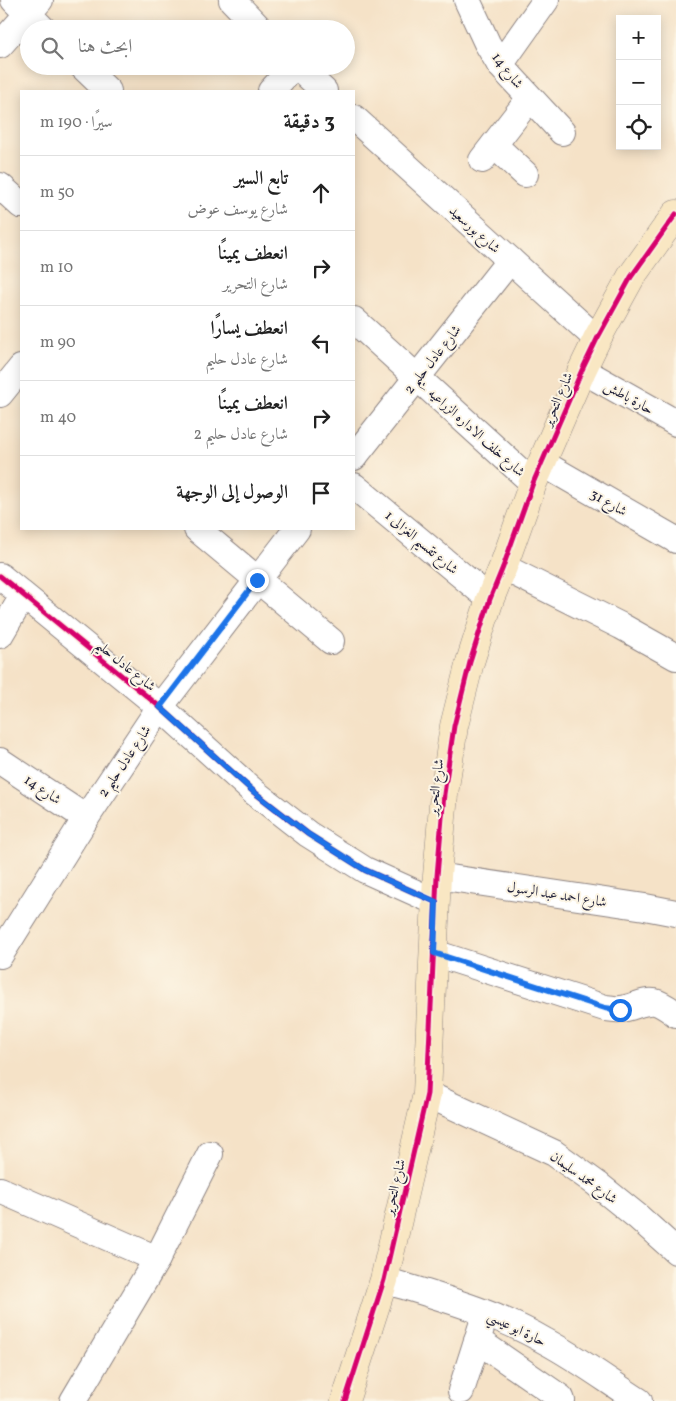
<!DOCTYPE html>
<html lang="ar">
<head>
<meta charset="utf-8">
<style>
  body { margin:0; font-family:Vollkorn,Amiri,serif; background:#f6f6f6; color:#222; direction:rtl }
  .controls { position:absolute; right:15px; top:15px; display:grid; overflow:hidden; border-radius:0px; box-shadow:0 2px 12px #0003 }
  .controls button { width:45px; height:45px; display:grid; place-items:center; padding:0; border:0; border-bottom:1px solid #e0e0e0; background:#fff; color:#222; font:25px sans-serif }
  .stop { position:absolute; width:15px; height:15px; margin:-11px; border:4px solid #1a73e8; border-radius:50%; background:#fff }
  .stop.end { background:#1a73e8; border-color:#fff; box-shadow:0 1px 5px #0008 }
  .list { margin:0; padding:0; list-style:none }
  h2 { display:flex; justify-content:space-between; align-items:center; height:65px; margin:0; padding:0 20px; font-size:21px }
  h2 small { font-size:16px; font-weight:400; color:#767676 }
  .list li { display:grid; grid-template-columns:32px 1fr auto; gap:15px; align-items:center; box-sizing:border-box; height:75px; padding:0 20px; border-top:1px solid #e0e0e0 }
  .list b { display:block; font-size:19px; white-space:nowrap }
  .list p { margin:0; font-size:16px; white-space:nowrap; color:#767676 }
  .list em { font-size:16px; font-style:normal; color:#767676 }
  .icon { flex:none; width:28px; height:28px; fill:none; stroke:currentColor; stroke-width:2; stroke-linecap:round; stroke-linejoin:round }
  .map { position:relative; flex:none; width:676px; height:1401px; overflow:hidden; direction:ltr }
  .search { position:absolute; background:#fff; box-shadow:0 2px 12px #0003; left:20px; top:20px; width:335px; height:55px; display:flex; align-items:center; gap:12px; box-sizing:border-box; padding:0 18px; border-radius:28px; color:#767676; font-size:19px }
  .panel { position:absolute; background:#fff; box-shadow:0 2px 12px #0003; left:20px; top:90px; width:335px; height:440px; border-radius:0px; direction:rtl }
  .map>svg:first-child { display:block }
</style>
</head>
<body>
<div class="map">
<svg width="676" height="1401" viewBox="0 0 676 1401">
  <rect width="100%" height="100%" fill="#fcf5e5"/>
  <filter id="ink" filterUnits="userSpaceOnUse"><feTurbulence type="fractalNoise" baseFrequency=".02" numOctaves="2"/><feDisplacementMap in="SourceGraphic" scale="10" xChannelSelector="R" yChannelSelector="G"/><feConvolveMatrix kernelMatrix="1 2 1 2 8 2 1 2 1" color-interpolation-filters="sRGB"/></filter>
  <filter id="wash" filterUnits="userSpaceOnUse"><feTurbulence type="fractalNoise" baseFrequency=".0096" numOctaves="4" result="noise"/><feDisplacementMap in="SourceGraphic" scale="20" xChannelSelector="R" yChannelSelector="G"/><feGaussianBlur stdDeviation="1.12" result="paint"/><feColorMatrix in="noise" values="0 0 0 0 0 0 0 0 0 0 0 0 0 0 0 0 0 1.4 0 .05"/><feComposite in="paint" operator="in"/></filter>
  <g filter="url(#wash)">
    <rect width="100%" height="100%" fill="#f5e2c7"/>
  </g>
  <g filter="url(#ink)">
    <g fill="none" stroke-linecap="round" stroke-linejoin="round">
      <defs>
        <g id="street">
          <path d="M14 0 43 29"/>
          <path d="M232 0 260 29"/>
          <path d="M467 0 487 43 500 65 562 132"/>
          <path d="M0 45 40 0"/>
          <path d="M500 65 546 0"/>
          <path d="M82 66 108 91"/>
          <path d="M297 66 324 91"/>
          <path d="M271 91 294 66"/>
          <path d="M354 118 597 339"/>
          <path d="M494 145 525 174"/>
          <path d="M482 160 530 98"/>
          <path d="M0 186 21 205"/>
          <path d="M354 320 533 483"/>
          <path d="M582 370 676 423"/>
          <path d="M0 394 21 368"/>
          <path d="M354 457 510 260"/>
          <path d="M542 463 676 540"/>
          <path d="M354 486 490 599"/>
          <path d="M197 529 331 641"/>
          <path d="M503 567 621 626 676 657"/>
          <path d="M0 576 160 707 254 792 308 834 365 870 436 902"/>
          <path d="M0 635 23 596"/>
          <path d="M0 761 86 818"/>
          <path d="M437 876 645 907 676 913"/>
          <path d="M434 953 605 1008C610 1008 616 1010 621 1009 633 1008 643 1000 655 1002 663 1004 670 1010 676 1014"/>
          <path d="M0 955 86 818 160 707 297 529"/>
          <path d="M427 1094 554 1153 597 1184 638 1217 676 1251"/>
          <path d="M0 1190 157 1259"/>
          <path d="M384 1280C439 1297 495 1312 545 1341 577 1358 608 1381 639 1401"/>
          <path d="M477 1340 561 1398 562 1401"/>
          <path d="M461 1391 482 1325"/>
          <path d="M73 1401 157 1259 210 1154"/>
        </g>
        <path id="secondary" d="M345 1401 384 1280 427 1094 437 876 444 794 454 726 470 662 490 599 503 567 533 483 582 370 597 339 631 277 676 214"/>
      </defs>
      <use href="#street" stroke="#8c8281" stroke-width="28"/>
      <use href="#secondary" stroke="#8c8281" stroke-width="29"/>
      <use href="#street" stroke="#fff" stroke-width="26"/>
      <use href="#secondary" stroke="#f9e7c3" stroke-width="28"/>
      <defs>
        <g id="cycleway">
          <path d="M0 576 160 707 254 792 308 834 365 870 436 902"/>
          <path d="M345 1401 384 1280 427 1094 437 876 444 794 454 726 470 662 490 599 503 567 533 483 582 370 597 339 631 277 676 214"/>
        </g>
      </defs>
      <use href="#cycleway" stroke="#fcf5e5" stroke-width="8"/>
      <use href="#cycleway" stroke="#d6006c" stroke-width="5"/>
    </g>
  </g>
  <g fill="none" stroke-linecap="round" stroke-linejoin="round" filter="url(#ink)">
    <path stroke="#1a73e8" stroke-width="6" d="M257 580 160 707 254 792 308 834 365 870 436 902 434 953 605 1008 620 1010"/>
  </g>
  <g text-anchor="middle" stroke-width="4" stroke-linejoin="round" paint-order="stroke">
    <g font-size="14" fill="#22223b" stroke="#fcf5e5">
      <text transform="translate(508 70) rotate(52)" y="5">شارع 14</text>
      <text transform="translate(475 229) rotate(42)" y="5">شارع بورسعيد</text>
      <text transform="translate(432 359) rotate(-52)" y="5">شارع عادل حليم 2</text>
      <text transform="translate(629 397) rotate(29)" y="5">حارة باطش</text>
      <text transform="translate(557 399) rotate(-67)" y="5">شارع التحرير</text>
      <text transform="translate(477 432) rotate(42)" y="5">شارع خلف الاداره الزراعيه</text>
      <text transform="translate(609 502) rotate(30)" y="5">شارع 31</text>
      <text transform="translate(422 542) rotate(40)" y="5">شارع تقسيم الغزالى 1</text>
      <text transform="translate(126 665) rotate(39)" y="5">شارع عادل حليم</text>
      <text transform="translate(124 761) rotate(-56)" y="5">شارع عادل حليم 2</text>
      <text transform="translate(435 787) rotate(-83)" y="5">شارع التحرير</text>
      <text transform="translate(43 789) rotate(34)" y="5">شارع 14</text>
      <text transform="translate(557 894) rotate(9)" y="5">شارع احمد عبد الرسول</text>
      <text transform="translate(584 1177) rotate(36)" y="5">شارع محمد سليمان</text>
      <text transform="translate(394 1187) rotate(-77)" y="5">شارع التحرير</text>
      <text transform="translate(517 1328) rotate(26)" y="5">حارة ابو عيسي</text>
    </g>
  </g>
</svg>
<div class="controls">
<button>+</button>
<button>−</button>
<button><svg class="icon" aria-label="locate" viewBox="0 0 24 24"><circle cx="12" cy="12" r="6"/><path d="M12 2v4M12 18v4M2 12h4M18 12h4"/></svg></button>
</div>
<div class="stop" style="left:620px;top:1010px"></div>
<div class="stop end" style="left:257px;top:580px"></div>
<div class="search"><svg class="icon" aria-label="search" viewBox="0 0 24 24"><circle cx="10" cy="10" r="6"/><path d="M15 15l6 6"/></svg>ابحث هنا</div>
<section class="panel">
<h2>3 دقيقة<small>سيرًا · 190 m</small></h2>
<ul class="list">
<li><svg class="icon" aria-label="ahead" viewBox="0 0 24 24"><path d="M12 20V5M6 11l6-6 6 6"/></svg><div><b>تابع السير</b><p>شارع يوسف عوض</p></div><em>50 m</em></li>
<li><svg class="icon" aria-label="right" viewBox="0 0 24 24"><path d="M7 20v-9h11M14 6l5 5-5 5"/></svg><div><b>انعطف يمينًا</b><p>شارع التحرير</p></div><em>10 m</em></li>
<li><svg class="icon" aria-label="left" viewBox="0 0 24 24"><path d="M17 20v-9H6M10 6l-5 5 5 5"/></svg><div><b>انعطف يسارًا</b><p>شارع عادل حليم</p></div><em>90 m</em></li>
<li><svg class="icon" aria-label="right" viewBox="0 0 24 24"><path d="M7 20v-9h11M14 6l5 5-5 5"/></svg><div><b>انعطف يمينًا</b><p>شارع عادل حليم 2</p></div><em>40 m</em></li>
<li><svg class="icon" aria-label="arrive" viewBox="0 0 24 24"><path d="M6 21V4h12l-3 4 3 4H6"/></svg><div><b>الوصول إلى الوجهة</b></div></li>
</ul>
</section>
</div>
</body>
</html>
